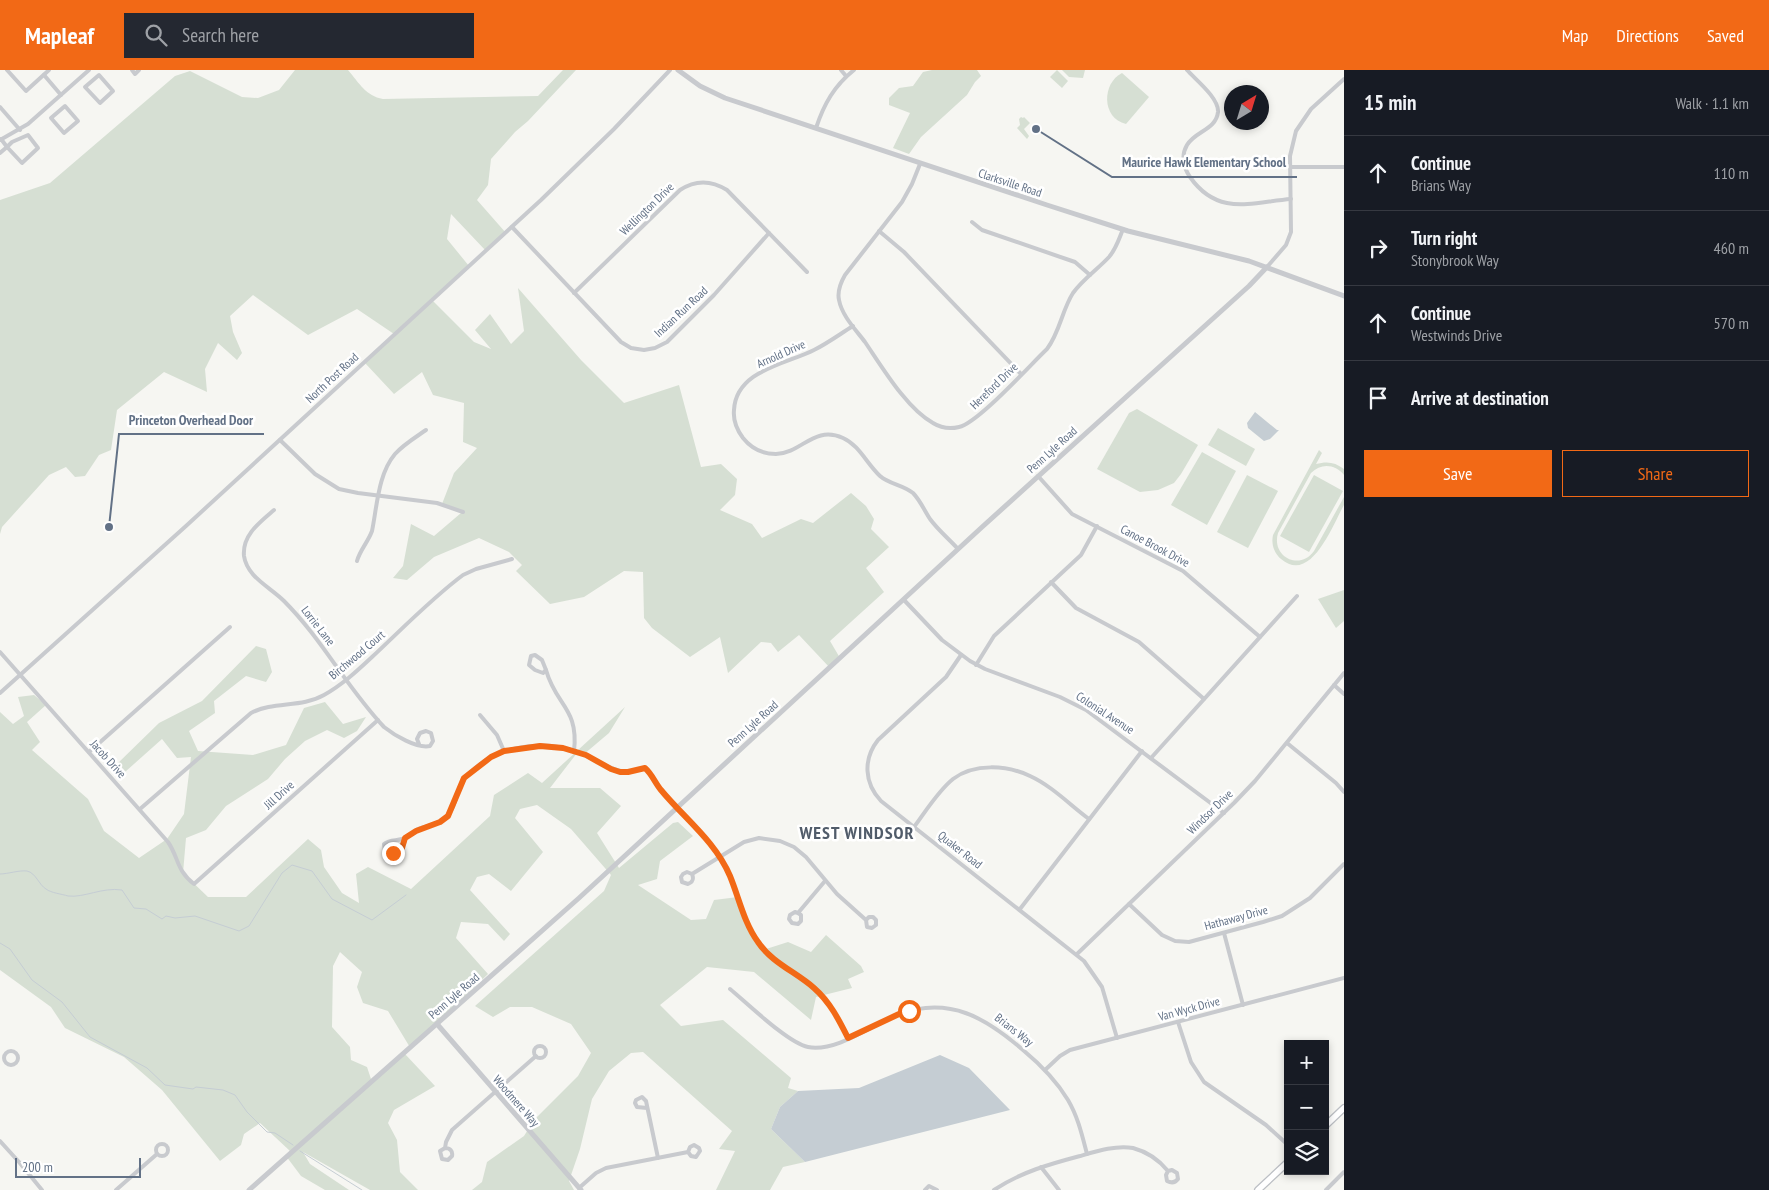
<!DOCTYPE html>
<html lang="en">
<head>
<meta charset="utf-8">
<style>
  body { margin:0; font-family:"PT Sans Narrow",sans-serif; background:#242831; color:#f1f3f6 }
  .controls { position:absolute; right:15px; bottom:15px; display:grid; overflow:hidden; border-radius:0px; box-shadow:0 2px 8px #0003 }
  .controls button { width:45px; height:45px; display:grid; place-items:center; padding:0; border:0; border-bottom:1px solid #363941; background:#171b24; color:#f1f3f6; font:25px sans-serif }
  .compass { position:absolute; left:1224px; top:15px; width:45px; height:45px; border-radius:50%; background:#171b24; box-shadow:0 2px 8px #0003; rotate:38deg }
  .scale { position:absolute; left:15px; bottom:12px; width:126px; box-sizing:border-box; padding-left:5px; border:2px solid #627186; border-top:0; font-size:14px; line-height:18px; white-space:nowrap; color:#627186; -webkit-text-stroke:4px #fff; paint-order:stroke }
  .stop { position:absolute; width:15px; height:15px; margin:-11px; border:4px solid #f26916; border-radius:50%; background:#fff }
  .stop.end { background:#f26916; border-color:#fff; box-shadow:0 1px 5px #0008 }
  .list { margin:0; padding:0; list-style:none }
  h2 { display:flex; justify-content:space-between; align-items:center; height:65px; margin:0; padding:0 20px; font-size:21px }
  h2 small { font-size:16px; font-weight:400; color:#9ea1a6 }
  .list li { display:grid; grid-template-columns:32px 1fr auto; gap:15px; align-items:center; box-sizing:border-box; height:75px; padding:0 20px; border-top:1px solid #363941 }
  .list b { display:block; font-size:19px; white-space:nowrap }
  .list p { margin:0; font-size:16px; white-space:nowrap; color:#9ea1a6 }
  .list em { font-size:16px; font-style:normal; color:#9ea1a6 }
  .actions { display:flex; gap:10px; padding:15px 20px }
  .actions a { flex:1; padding:11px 0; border:1px solid #f26916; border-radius:0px; text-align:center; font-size:18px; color:#f26916 }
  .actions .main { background:#f26916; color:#fff }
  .icon { flex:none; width:28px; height:28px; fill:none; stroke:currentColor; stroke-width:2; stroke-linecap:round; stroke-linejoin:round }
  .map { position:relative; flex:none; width:1344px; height:1120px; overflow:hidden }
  header { display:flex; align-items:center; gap:30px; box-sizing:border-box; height:70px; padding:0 25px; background:#f26916; color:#fff }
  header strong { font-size:24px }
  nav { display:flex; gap:28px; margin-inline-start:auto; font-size:18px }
  .search { width:350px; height:45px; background:#242831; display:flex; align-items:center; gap:12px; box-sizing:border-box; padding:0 18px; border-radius:0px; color:#9ea1a6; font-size:19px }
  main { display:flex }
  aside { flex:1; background:#171b24 }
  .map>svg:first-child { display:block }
</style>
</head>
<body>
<header>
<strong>Mapleaf</strong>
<div class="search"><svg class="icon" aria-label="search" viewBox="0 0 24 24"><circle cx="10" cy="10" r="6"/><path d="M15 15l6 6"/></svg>Search here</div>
<nav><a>Map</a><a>Directions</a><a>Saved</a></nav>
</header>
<main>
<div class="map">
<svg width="1344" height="1120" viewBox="0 0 1344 1120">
  <rect width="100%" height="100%" fill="#f6f6f2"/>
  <g fill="#d6dfd3">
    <path d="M295 0H348C359 13 366 26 383 29L538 26 563 0H576L528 51 515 62 491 89 488 115 477 130 506 163 486 181 451 144 447 169 469 196 433 231 474 272 491 279 475 260 490 244 511 274 524 261 518 218 581 290 624 333 679 315 701 397 721 394 737 409 735 425 720 440 752 454 762 468 801 449 813 453 851 423 866 436 874 449 871 459 889 477 866 498 884 522 830 571 840 588 830 598 799 565 778 582 771 573 761 572 728 603 720 567 690 587 652 558 644 548 643 502 624 501 584 527 550 534 516 501 522 495 509 482 479 468 434 487 407 510 393 508 403 496 411 454 434 466 461 443 442 434 454 403 477 378 463 372 464 333 433 325 422 302 394 324 365 293 394 264 357 239 308 265 253 225 230 246 233 262 242 283 237 290 218 273 205 299 207 322 164 302 117 340 111 380 99 385 85 406 75 407 66 397 49 405 2 457 0 464V130L50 113 175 6 190 1 242 27 258 28 279 20Z"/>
    <path d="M932 0H977L981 6 975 12 967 25 921 67 909 84 893 78 910 43 889 35V28L899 18 913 16 923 2Z"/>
    <path d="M1057 0 1068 11 1062 18 1050 7Z"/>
    <path d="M1062 0H1085L1083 8 1069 7Z"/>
    <path d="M1122 3 1149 27 1126 54C1101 48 1102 13 1122 3Z"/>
    <path d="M1021 47 1023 48 1024 47 1030 53 1024 59 1029 66 1027 69 1017 58 1020 55 1019 49Z"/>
    <path d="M1137 339 1198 375 1181 404 1174 413 1158 420 1140 422 1097 399 1129 343Z"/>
    <path d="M1218 358 1255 379 1246 396 1208 375Z"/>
    <path d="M1319 380 1322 383 1316 394C1327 391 1335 392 1344 399V405C1335 394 1321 393 1311 403L1278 463C1271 487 1300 501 1314 481L1344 427V435C1333 454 1311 515 1281 489 1274 483 1271 474 1273 465Z"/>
    <path d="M1202 382 1236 401 1207 455 1171 435Z"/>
    <path d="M1247 405 1278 421 1248 478 1217 462Z"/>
    <path d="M1314 405 1343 421 1309 482 1280 466Z"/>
    <path d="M1344 520V551L1336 558 1318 529Z"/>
    <path d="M256 576 266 579 272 602 266 612 246 606 214 631 215 643 189 661 198 681 253 685 286 675 304 638 325 632 343 654 366 647 357 661 344 668 327 660 305 671 285 689 268 709 226 736 206 760 186 768 183 803 208 827H246L308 769 321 780 324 797 342 823 359 833 356 804 368 797 411 819 490 746 494 725 528 703 542 713 625 637 609 663 583 685 577 683 550 718H600L621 736 597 763 619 798 673 753 678 752 693 766 660 791 657 809 638 815 691 850 706 849 714 830 738 827 750 858 763 880 788 872 811 882 826 865 861 896 864 902 848 909 852 918 816 927 811 950 754 902 707 897 660 935 681 956 723 950 791 1008 788 1018 798 1021 780 1037 771 1059 805 1092 783 1097 770 1120H716L735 1081 719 1079 732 1061 643 982 631 983 609 1001 592 1029 580 1079 569 1111 574 1120H472L482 1112 487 1092 524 1066 534 1050 578 1006 591 983 571 954 532 937H510L493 947 475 936 604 821 611 805 571 759 537 735 520 739 515 748 543 782 511 821 489 804 477 807 470 820 510 864 504 871 488 854 461 852 456 868 488 904 411 979 388 941 363 933 357 917 362 902 340 882 333 896 332 957 350 977 351 990 367 997 372 1012 405 984 435 1016 394 1040 388 1053 397 1070 400 1102 418 1120H370L303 1082 310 1094 349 1120H325L301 1106 286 1086 290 1081 260 1053 244 1064 241 1075 220 1091 162 1020 124 987 65 958 51 937 0 900V642L13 654 24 646 18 627 34 625 46 635 27 652 40 672 32 680 88 729 104 761 139 788 167 769 184 744 191 687 177 688 162 669 125 702 116 695 159 653 202 631Z"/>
  </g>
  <g fill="#c5cdd3">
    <path d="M1255 342 1277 360H1279L1270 369 1264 371 1248 358 1247 353Z"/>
    <path d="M940 985 969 998 1010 1040 805 1092 771 1059 780 1037 798 1021 859 1018Z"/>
  </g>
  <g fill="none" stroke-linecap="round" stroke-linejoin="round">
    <g stroke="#c5cdd3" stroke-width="1">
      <path d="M0 804C8 804 19 800 27 801 36 803 39 815 46 819 51 823 62 824 68 826 84 828 102 817 122 820L134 838 146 839 162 849 166 846 175 848 195 846 239 861 249 856 282 803 292 795 312 801 332 829 372 850 406 825"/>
      <path d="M0 873 10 879 32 910 62 932 90 967 147 998 165 1015 193 1019 196 1017 223 1020 235 1025 247 1042 267 1062 275 1063 293 1075"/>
      <path d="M300 1081 362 1120"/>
    </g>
    <defs>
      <g id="secondary">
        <path d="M1325 1056 1344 1038"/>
        <path d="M1258 1120 1288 1092"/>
      </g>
    </defs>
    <use href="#secondary" stroke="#bcbfc4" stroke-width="8"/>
    <g stroke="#c8cace" stroke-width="4">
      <path d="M7 0 26 21 49 0"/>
      <path d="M132 0 135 4 139 0"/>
      <path d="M841 0 846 6"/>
      <path d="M1187 0C1196 10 1219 28 1218 42 1216 60 1195 61 1187 75 1181 85 1183 97 1190 107 1218 147 1252 132 1291 129"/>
      <path d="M44 5 61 25"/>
      <path d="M99 5 113 21 100 33 85 17Z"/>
      <path d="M65 36 78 51 64 63 51 48Z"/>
      <path d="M0 37 20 60"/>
      <path d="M816 58C824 34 834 16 854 0"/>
      <path d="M28 65 38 78 22 93 7 77 12 72Z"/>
      <path d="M0 70 28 54 89 0"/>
      <path d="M0 83 7 77 1 69"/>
      <path d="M920 94 912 114 902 132 845 205C841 212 837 221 839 230 842 246 856 260 865 272 882 297 907 339 933 353 941 358 951 359 959 357 978 353 1030 295 1047 279 1060 262 1062 240 1073 223 1083 209 1098 199 1109 187 1116 179 1119 169 1123 159"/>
      <path d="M1291 97H1344"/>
      <path d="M972 152 982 160 1075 192 1090 205"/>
      <path d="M512 157 621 272 631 278 644 280 655 278 667 272 714 225 769 163"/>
      <path d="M879 161 904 182 1021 304"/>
      <path d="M1267 197 1286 175 1291 162 1290 86 1296 61 1311 39 1344 9"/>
      <path d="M574 223 680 120C695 110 711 110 727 120L807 202"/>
      <path d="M853 256C840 264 828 273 814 280 787 294 736 300 734 340 733 350 737 360 743 368 751 378 763 384 776 384 802 383 814 355 843 368 859 375 867 394 880 406 889 414 903 415 913 423 920 430 924 440 930 449 938 460 949 469 958 479"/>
      <path d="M280 370 315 404 339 419 358 423 437 433 463 442"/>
      <path d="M1038 406 1072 444 1183 501 1260 567"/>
      <path d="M274 440C260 452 242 465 244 486 247 507 270 517 284 531 322 569 347 618 384 657 394 665 417 679 430 676L433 671 431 663 426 661 420 663 417 669 419 674"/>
      <path d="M357 491C360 480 368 472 372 461 377 437 378 404 395 384 404 374 416 367 426 360"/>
      <path d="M1051 512 1076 538 1139 572 1204 629"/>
      <path d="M904 530 942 570 970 591 985 599 1060 627 1086 640 1224 743"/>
      <path d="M0 582 168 772C179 788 176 800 194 814L378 650"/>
      <path d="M535 585 542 590 546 600 543 603 535 600 529 595 531 586Z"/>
      <path d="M961 585 946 607 878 670C863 689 864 713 881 731L1084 891 1102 917 1117 968"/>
      <path d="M976 595 994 566 1081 485 1097 456"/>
      <path d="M546 600C556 636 579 638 574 681"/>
      <path d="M1334 615 1344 624"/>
      <path d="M0 623 186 456 541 130 614 59 670 0"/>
      <path d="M480 645 497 665 504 681"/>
      <path d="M1287 673 1336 713 1344 722"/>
      <path d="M89 682 230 557"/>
      <path d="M1151 688 1297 526"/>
      <path d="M140 739 251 643C274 631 301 638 324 625 342 615 357 601 372 587 401 560 432 528 463 505L476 499 512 489"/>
      <path d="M914 757C926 741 938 721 953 709 974 693 1007 695 1030 706 1052 716 1070 735 1089 749"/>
      <path d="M405 768C404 779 395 787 385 781L384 774C390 769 396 771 402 769 408 768 413 762 418 759 427 755 439 755 446 747 457 737 456 718 466 707 492 677 538 669 575 681 591 687 604 697 621 701L628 702 645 698C652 704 655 713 661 720 684 748 715 771 730 806 739 828 744 853 758 872 772 893 796 902 814 918 830 932 839 950 848 968"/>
      <path d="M692 804C694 809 693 812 688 814L682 812 681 807 683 804 687 802 692 804 744 772 759 768 780 771 794 777 806 787 837 824 866 850 867 857 872 858 876 855V850L873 847H869L866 850"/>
      <path d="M1129 834 1162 865 1175 871 1189 872 1263 852 1282 846 1310 828 1344 794"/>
      <path d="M1020 839 1142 681"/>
      <path d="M798 843 801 845V851L798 854 792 853 789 849 790 845 795 842 798 843 825 811"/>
      <path d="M1224 863 1243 935"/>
      <path d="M1077 884 1234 733 1255 711 1344 603"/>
      <path d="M730 919C747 933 788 973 808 977 835 983 874 954 899 944 950 926 986 948 1023 980 1041 995 1056 1010 1068 1030 1078 1047 1082 1065 1087 1084"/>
      <path d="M1178 952 1191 992 1204 1012 1266 1055 1288 1075"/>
      <circle cx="540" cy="982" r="6"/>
      <circle cx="11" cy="988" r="7"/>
      <path d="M1045 1000 1060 986 1070 980 1344 908"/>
      <path d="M647 1038 637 1037 635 1033 636 1030 642 1027 646 1031 658 1088"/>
      <path d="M0 1071 19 1092 42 1120"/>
      <circle cx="162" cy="1080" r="6"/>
      <path d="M445 1078C450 1078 453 1081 452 1086L448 1090 442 1089 440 1081 445 1078 446 1072 452 1060 536 986"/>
      <path d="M1041 1097 1059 1120"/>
      <path d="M579 1118 596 1103 606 1098 688 1082 690 1077 694 1075 699 1078 700 1081 696 1087 691 1086 688 1082"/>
      <path d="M116 1120 157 1084"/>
      <path d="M925 1120 929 1116 937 1120"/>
      <path d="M994 1120C1021 1102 1050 1094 1080 1086 1097 1081 1116 1075 1133 1078 1148 1082 1159 1090 1168 1101L1172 1100 1177 1103 1178 1109C1175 1113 1171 1113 1167 1111L1166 1105 1168 1101"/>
      <path d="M1326 1120 1344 1102"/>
    </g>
    <g stroke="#c8cace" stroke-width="5">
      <path d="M678 0 700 16 725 28 1047 135 1128 161 1249 191 1344 226"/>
      <path d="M437 954 581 1120"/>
      <path d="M249 1120 579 828 981 458 1249 216 1267 197"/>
    </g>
    <use href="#secondary" stroke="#fff" stroke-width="5.5"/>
  </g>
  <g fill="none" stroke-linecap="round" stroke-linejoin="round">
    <path stroke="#f26916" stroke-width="6" d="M393 783 402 778 405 768 416 761 440 752 448 746 464 708 491 687 504 681 540 676 563 678 586 685 611 699 620 702H628L645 698C652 704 655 713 661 720 684 748 715 771 730 806 739 828 744 853 758 872 772 893 796 902 814 918 830 932 839 950 848 968L899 944 909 941"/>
  </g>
  <g text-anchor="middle" stroke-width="5" stroke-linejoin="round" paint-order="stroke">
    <g font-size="12" fill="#627186" stroke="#fff">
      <text transform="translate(1010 113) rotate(18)" y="4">Clarksville Road</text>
      <text transform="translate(647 139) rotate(-44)" y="4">Wellington Drive</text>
      <text transform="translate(681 242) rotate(-43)" y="4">Indian Run Road</text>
      <text transform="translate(781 284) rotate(-24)" y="4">Arnold Drive</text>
      <text transform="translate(332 308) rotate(-43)" y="4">North Post Road</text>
      <text transform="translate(994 316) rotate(-44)" y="4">Hereford Drive</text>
      <text transform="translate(1052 380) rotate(-42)" y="4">Penn Lyle Road</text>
      <text transform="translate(1155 476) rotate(28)" y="4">Canoe Brook Drive</text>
      <text transform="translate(318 556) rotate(52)" y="4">Lorrie Lane</text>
      <text transform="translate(357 585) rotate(-40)" y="4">Birchwood Court</text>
      <text transform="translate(1105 643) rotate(33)" y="4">Colonial Avenue</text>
      <text transform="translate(753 654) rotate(-42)" y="4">Penn Lyle Road</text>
      <text transform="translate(108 689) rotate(48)" y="4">Jacob Drive</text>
      <text transform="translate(279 725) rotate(-42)" y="4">Jill Drive</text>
      <text transform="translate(1210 742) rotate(-44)" y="4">Windsor Drive</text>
      <text transform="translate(960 780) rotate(38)" y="4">Quaker Road</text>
      <text transform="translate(1236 848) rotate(-15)" y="4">Hathaway Drive</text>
      <text transform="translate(454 926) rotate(-41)" y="4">Penn Lyle Road</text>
      <text transform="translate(1189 939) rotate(-15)" y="4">Van Wyck Drive</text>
      <text transform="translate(1014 960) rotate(38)" y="4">Brians Way</text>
      <text transform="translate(516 1031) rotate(49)" y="4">Woodmere Way</text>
    </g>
    <g font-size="18" font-weight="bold" letter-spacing="1" fill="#515c6a" stroke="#fff">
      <text x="857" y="769">WEST WINDSOR</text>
    </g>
  </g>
  <path fill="none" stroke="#627186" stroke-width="2" d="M1036 59L1112 107H1297M109 457L119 364H264"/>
  <g fill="#627186" stroke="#fff" stroke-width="2">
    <circle cx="1036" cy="59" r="5"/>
    <circle cx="109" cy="457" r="5"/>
  </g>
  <g font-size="14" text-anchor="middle" font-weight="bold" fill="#627186" stroke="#fff" stroke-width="5" stroke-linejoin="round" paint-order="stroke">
    <text x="1204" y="97">Maurice Hawk Elementary School</text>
    <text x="191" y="355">Princeton Overhead Door</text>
  </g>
</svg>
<div class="controls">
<button>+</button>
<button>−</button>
<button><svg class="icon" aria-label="layers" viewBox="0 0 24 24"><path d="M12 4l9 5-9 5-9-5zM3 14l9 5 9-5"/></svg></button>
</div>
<svg class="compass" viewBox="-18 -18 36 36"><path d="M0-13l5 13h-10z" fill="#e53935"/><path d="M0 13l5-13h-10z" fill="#9ea1a6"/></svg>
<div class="scale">200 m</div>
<div class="stop" style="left:909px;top:941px"></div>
<div class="stop end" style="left:393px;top:783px"></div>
</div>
<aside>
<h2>15 min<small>Walk · 1.1 km</small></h2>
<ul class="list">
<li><svg class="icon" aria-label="ahead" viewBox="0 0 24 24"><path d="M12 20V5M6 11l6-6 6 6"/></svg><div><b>Continue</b><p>Brians Way</p></div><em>110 m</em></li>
<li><svg class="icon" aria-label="right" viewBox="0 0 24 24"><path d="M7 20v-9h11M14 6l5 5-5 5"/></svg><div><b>Turn right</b><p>Stonybrook Way</p></div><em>460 m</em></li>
<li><svg class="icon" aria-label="ahead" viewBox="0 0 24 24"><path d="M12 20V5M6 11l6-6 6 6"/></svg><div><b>Continue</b><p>Westwinds Drive</p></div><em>570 m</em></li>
<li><svg class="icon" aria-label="arrive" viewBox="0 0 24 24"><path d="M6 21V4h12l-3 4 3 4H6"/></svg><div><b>Arrive at destination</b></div></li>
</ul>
<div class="actions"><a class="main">Save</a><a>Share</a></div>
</aside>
</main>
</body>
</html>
